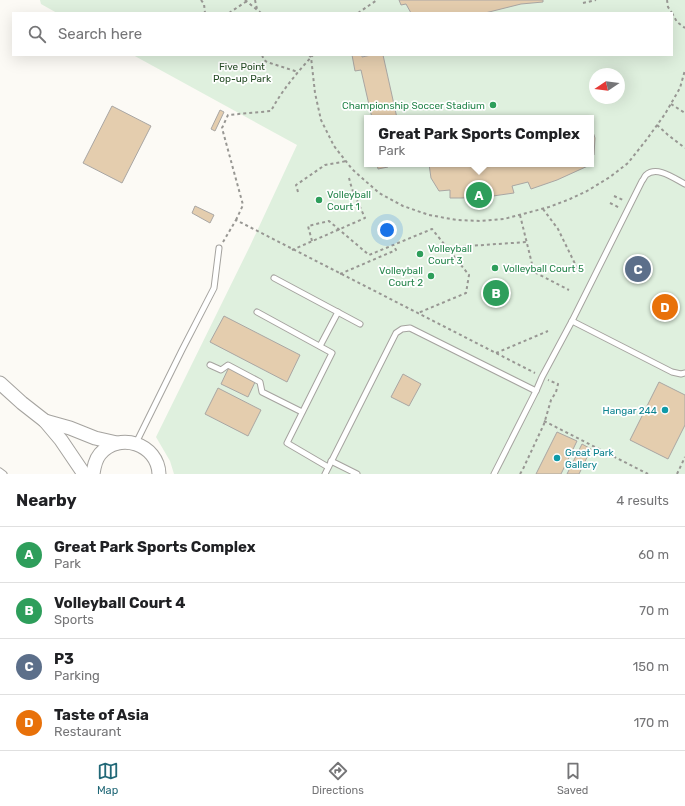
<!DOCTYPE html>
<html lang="en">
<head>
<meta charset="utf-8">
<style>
  body { margin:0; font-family:Rubik,sans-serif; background:#f2f2f2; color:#202124 }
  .compass { position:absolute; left:589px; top:68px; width:36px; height:36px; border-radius:50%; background:#fff; box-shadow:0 4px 16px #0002; rotate:257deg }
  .you { position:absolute; left:387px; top:230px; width:14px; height:14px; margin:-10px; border:3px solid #fff; border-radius:50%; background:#1a73e8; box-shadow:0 0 0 6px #1a73e833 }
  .badge { display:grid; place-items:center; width:26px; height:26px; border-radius:50%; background:#216877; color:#fff; font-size:13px; font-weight:700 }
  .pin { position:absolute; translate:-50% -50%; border:2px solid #fff; box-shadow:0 1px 4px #0006 }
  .popup { position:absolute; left:364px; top:115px; width:230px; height:52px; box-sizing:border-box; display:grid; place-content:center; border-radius:0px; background:#fff; filter:drop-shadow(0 1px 3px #0005); font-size:13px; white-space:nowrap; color:#757577 }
  .popup b { font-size:15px; color:#202124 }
  .popup::after { content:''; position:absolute; left:50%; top:100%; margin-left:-8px; border:8px solid transparent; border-top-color:#fff }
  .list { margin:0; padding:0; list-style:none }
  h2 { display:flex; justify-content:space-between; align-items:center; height:52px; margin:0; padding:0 16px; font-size:17px }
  h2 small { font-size:13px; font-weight:400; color:#757577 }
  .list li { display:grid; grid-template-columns:26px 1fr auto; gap:12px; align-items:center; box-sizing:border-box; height:56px; padding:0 16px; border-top:1px solid #e0e0e0 }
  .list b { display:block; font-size:15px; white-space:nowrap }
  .list p { margin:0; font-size:13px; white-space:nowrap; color:#757577 }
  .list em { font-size:13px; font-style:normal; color:#757577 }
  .icon { flex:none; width:22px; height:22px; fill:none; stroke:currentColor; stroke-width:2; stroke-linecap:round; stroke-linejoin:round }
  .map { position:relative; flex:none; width:685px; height:474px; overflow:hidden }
  .search { position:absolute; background:#fff; box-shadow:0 4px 16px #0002; left:12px; right:12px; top:12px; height:44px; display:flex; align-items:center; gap:10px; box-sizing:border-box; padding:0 14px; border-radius:0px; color:#757577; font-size:15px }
  .sheet { height:276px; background:#fff }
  nav { display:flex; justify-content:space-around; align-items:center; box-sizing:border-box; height:56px; border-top:1px solid #e0e0e0; background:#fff; font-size:11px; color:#757577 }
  nav a { display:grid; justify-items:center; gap:2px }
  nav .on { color:#216877 }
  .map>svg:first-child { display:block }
</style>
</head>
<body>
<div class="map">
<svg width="685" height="474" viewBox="0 0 685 474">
  <rect width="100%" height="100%" fill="#fcfaf5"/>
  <path fill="#dff0de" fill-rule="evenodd" d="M40 0H685V474H174L170 461 156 437 250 246 297 145 133 55H672V13H57L41 4ZM595 74H619V98H595ZM367 118H591V164H367Z"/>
  <g fill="#e4cdae" stroke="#a9a6a3">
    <path d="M399 0H543V2L521 4 485 13H411L406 4 401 5Z"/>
    <path d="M352 55H362V57L371 55H383L397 118H372L361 70 355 71Z"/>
    <path d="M112 106 151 126 122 183 83 163Z"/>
    <path d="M220 110 224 112 215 131 211 129Z"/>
    <path d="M591 126 595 138 594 155 591 156Z"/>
    <path d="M377 164H388V167L378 169Z"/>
    <path d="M429 164H589L590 165 557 180 531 189 528 182 512 186 514 193 486 197 461 198H450V190L439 191 431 178Z"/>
    <path d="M195 206 214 215 210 223 192 213Z"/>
    <path d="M224 316 300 355 287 382 210 342Z"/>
    <path d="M229 367 256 380 248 397 221 384Z"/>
    <path d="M403 374 421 384 409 406 391 397Z"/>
    <path d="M659 382 685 395V425L668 459 630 440Z"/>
    <path d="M218 388 261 410 248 436 205 414Z"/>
    <path d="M557 432 577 441 561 474H536Z"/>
    <path d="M582 444 591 449 579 474H567Z"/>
  </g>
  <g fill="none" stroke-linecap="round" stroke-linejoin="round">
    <defs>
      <g id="service">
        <path d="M274 278 360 324"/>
        <path d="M257 312 332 353 287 443 328 467"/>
        <path d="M572 321 672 372 681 374 685 373"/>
        <path d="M320 346 338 312"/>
        <path d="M210 365 221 370 228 365 260 382 262 392 302 412"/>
        <path d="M136 443 182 350 214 288 219 248"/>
        <path d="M331 461 357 474"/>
        <path d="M0 471 4 474"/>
        <path d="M325 474 396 333 402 329 410 328 536 391"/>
        <path d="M494 474 536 391 542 377 572 321 642 181C644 179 644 177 646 175 657 165 675 179 685 184"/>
      </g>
      <g id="tertiary">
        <path d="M0 383 22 403 45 421 61 440 84 474"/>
        <path d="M45 421 70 428 95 438 117 443"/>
        <path d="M93 474C94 467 95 460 100 454 119 431 158 444 159 474"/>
      </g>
    </defs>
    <use href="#service" stroke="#a5a39f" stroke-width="7"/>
    <use href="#tertiary" stroke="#a5a39f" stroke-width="15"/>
    <g stroke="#989793" stroke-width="2" stroke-dasharray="3 3" stroke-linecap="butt">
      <path d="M201 0 204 4 205 13"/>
      <path d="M245 0 261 13"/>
      <path d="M255 0 257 9"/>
      <path d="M667 0 668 7 672 13"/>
      <path d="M583 3 596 0"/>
      <path d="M229 13 247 1"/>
      <path d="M358 13 377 0"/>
      <path d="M672 13 677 22 685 28"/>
      <path d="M262 55 264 60 267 62 298 72"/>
      <path d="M309 55 311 57 315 93 321 120 334 146 352 169 379 193 403 206 429 215 457 220 481 221 504 219 549 207 570 199 587 191 610 177 628 163 647 139 665 114 680 88 685 70"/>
      <path d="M671 104 685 113"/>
      <path d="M657 125 668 135 685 148"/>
      <path d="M298 192 296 185 325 165 347 161"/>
      <path d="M614 196 623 200"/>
      <path d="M610 203 620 208"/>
      <path d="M543 209 558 229 579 272"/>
      <path d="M520 215 534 272 569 290"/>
      <path d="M236 220 243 205 222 128 228 115 271 111C282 90 297 73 313 55"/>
      <path d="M312 241 308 226 329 221 369 255 432 229 469 275 466 293 418 313"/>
      <path d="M223 242 236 220 535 373"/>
      <path d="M439 248 527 242"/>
      <path d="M292 250 365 218 352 189 349 178"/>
      <path d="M340 274 396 250 393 245"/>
      <path d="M496 353 548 331"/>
      <path d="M544 421 648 474"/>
      <path d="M520 474 523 469 544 424 551 400 556 392 558 384 548 380"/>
      <path d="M677 474 685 457"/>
    </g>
    <use href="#service" stroke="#fff" stroke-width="5"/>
    <use href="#tertiary" stroke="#fff" stroke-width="13"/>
  </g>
  <g fill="#2e9e5b" stroke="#fff" stroke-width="1.5">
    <circle cx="493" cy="105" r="4"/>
    <circle cx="319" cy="200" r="4"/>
    <circle cx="420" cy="254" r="4"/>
    <circle cx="495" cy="268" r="4"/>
    <circle cx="431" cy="276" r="4"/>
  </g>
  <g fill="#0f9aa8" stroke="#fff" stroke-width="1.5">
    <circle cx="665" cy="410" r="4"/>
    <circle cx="557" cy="458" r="4"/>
  </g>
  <g text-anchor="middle" stroke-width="3.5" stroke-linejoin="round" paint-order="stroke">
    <g font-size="10" fill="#264d26" stroke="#fff">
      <text x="242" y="70">Five Point<tspan x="242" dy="12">Pop-up Park</tspan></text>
    </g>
    <g font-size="10" fill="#27864d" stroke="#fff" text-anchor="start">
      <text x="485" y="109" text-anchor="end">Championship Soccer Stadium</text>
      <text x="327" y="198">Volleyball<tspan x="327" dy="12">Court 1</tspan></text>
      <text x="428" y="252">Volleyball<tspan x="428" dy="12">Court 3</tspan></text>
      <text x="503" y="272">Volleyball Court 5</text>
      <text x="423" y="274" text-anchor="end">Volleyball<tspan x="423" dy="12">Court 2</tspan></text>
    </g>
    <g font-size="10" fill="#0d838f" stroke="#fff" text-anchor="end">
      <text x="657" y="414">Hangar 244</text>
      <text x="565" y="456" text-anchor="start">Great Park<tspan x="565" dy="12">Gallery</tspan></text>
    </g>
  </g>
</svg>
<svg class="compass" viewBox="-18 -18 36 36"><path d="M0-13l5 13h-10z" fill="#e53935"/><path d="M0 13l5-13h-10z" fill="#757577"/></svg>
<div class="you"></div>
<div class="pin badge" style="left:479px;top:195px;background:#2e9e5b">A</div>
<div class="popup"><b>Great Park Sports Complex</b>Park</div>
<div class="pin badge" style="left:496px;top:293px;background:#2e9e5b">B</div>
<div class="pin badge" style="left:638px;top:269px;background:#5c6f8a">C</div>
<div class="pin badge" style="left:665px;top:307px;background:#e8710a">D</div>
<div class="search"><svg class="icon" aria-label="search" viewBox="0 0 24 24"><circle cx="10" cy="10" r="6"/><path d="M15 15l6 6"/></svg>Search here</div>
</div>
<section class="sheet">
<h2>Nearby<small>4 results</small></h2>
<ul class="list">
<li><span class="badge" style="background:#2e9e5b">A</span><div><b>Great Park Sports Complex</b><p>Park</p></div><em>60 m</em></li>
<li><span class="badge" style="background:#2e9e5b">B</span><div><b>Volleyball Court 4</b><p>Sports</p></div><em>70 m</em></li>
<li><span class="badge" style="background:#5c6f8a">C</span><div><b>P3</b><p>Parking</p></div><em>150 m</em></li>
<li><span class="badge" style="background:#e8710a">D</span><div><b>Taste of Asia</b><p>Restaurant</p></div><em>170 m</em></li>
</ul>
</section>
<nav>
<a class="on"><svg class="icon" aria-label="map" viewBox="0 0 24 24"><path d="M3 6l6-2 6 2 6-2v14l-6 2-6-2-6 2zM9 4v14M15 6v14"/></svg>Map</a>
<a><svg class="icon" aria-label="directions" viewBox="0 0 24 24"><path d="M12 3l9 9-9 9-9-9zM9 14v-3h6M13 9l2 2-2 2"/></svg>Directions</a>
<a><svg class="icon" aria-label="saved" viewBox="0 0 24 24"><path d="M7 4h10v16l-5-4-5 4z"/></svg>Saved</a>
</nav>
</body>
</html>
